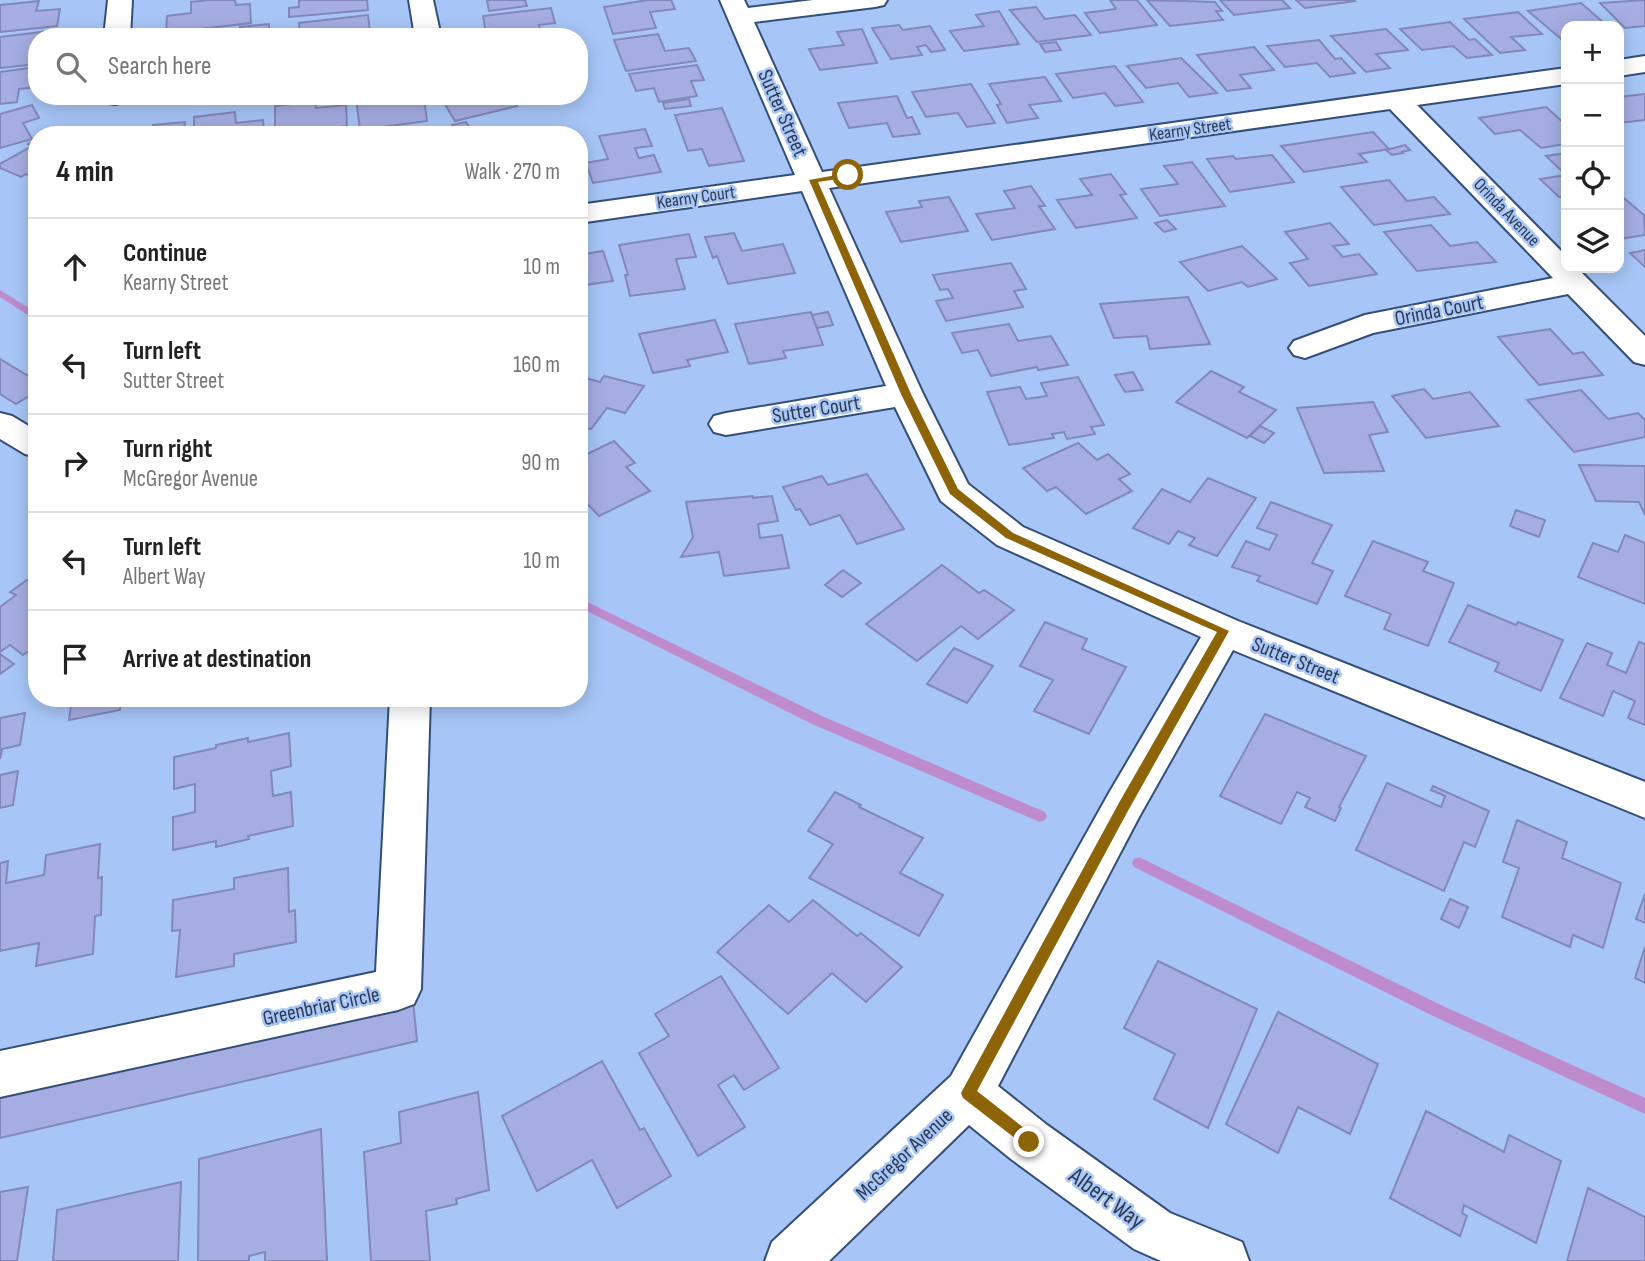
<!DOCTYPE html>
<html lang="en">
<head>
<meta charset="utf-8">
<style>
  body { margin:0; font-family:"Sofia Sans Condensed",sans-serif; background:#f6f6f6; color:#222 }
  .controls { position:absolute; right:21px; top:21px; display:grid; overflow:hidden; border-radius:14px; box-shadow:0 4px 18px #0003 }
  .controls button { width:63px; height:63px; display:grid; place-items:center; padding:0; border:0; border-bottom:2px solid #e0e0e0; background:#fff; color:#222; font:35px sans-serif }
  .stop { position:absolute; width:21px; height:21px; margin:-16px; border:5px solid #8e6409; border-radius:50%; background:#fff }
  .stop.end { background:#8e6409; border-color:#fff; box-shadow:0 2px 7px #0008 }
  .list { margin:0; padding:0; list-style:none }
  h2 { display:flex; justify-content:space-between; align-items:center; height:91px; margin:0; padding:0 28px; font-size:30px }
  h2 small { font-size:23px; font-weight:400; color:#767676 }
  .list li { display:grid; grid-template-columns:46px 1fr auto; gap:21px; align-items:center; box-sizing:border-box; height:98px; padding:0 28px; border-top:2px solid #e0e0e0 }
  .list b { display:block; font-size:26px; white-space:nowrap }
  .list p { margin:0; font-size:23px; white-space:nowrap; color:#767676 }
  .list em { font-size:23px; font-style:normal; color:#767676 }
  .icon { flex:none; width:38px; height:38px; fill:none; stroke:currentColor; stroke-width:2; stroke-linecap:round; stroke-linejoin:round }
  .map { position:relative; flex:none; width:1645px; height:1261px; overflow:hidden }
  .search { position:absolute; background:#fff; box-shadow:0 4px 18px #0003; left:28px; top:28px; width:560px; height:77px; display:flex; align-items:center; gap:18px; box-sizing:border-box; padding:0 24px; border-radius:28px; color:#767676; font-size:26px }
  .panel { position:absolute; background:#fff; box-shadow:0 4px 18px #0003; left:28px; top:126px; width:560px; height:581px; border-radius:28px }
  .map>svg:first-child { display:block }
</style>
</head>
<body>
<div class="map">
<svg width="1645" height="1261" viewBox="0 0 1645 1261">
  <rect width="100%" height="100%" fill="#a7c6f7"/>
  <g fill="none" stroke-linecap="round" stroke-linejoin="round">
    <g fill="#be8bcc" fill-rule="evenodd">
      <path d="M0 290 37 313V321L0 297Z"/>
      <path d="M579 598 822 716 1045 812 1047 816 1045 820 1040 822 1035 820 812 724 579 607Z"/>
      <path d="M1139 857 1443 1006 1645 1098V1114L1433 1016 1134 867 1132 863 1134 859Z"/>
    </g>
  </g>
  <g fill="#a6ade2" stroke="#8288ba" stroke-width="2">
    <path d="M209 0H235L236 5 250 4 251 23 166 33 167 16 191 13V2Z"/>
    <path d="M299 0H367L368 10 289 17V8L299 7Z"/>
    <path d="M487 0H525L527 6 489 11Z"/>
    <path d="M671 0 675 9 650 12 656 28 613 34 604 7 648 0Z"/>
    <path d="M1110 0H1137L1157 25 1100 33 1085 13 1116 9Z"/>
    <path d="M1147 0 1215 2 1222 11H1216L1223 20 1170 26Z"/>
    <path d="M1220 0H1282L1290 8 1234 15Z"/>
    <path d="M1296 0H1354L1355 1 1305 8Z"/>
    <path d="M1645 0V26L1625 28 1600 3Z"/>
    <path d="M39 1 36 11 60 9 57 26 0 32V5Z"/>
    <path d="M1581 3 1604 23 1566 26V43L1528 11Z"/>
    <path d="M1036 7 1045 19 1075 15 1091 35 1037 42 1010 10Z"/>
    <path d="M551 8 555 23 539 25 542 37H503L501 31 486 33 483 16Z"/>
    <path d="M999 11 1019 44 964 51 950 31 984 26 976 15Z"/>
    <path d="M1518 12 1542 34 1511 37 1525 50 1500 53 1464 19Z"/>
    <path d="M368 15 370 32 357 34V37H300L299 23Z"/>
    <path d="M1450 22 1469 40 1475 39 1492 55 1467 58 1453 46 1422 50 1400 29Z"/>
    <path d="M269 24V29L239 32 240 27Z"/>
    <path d="M899 25 903 30 930 26 945 50 931 52 926 45 917 47 922 55 891 59 872 28Z"/>
    <path d="M862 29 877 63 820 70 809 49 844 45 837 32Z"/>
    <path d="M1386 29 1408 50 1376 54 1390 68 1366 72 1331 36Z"/>
    <path d="M57 30 56 37H37V64L0 68V37Z"/>
    <path d="M237 30V37H173Z"/>
    <path d="M658 34 665 51 689 48 696 61 626 71 614 40Z"/>
    <path d="M1319 40 1335 59 1341 58 1355 73 1330 77 1317 63 1285 67 1267 46Z"/>
    <path d="M1056 42 1061 50 1045 52 1040 44Z"/>
    <path d="M1254 47 1274 70 1240 75 1251 88 1227 91 1197 55Z"/>
    <path d="M1181 58 1217 93 1189 97 1178 83 1146 88 1127 66Z"/>
    <path d="M697 65 704 80 691 81 697 96 659 102 654 88 636 91 629 74Z"/>
    <path d="M1115 66 1143 102 1115 106 1105 93 1073 98 1056 74Z"/>
    <path d="M37 67V87L19 89 17 102 0 104V72Z"/>
    <path d="M1045 77 1061 101 1029 105 1038 118 1007 123 997 105 1001 104 989 84Z"/>
    <path d="M971 84 995 123 967 127 958 113 926 117 912 92Z"/>
    <path d="M1645 94V120L1619 123V97Z"/>
    <path d="M386 96V102L424 97 427 121 360 130 356 98Z"/>
    <path d="M440 96H510L517 106 455 121Z"/>
    <path d="M897 96 907 118 912 117 920 134 893 137 887 123 849 128 838 103Z"/>
    <path d="M689 99 691 106 665 109 663 103Z"/>
    <path d="M315 101 316 108 346 105 347 126 313 131V135H275V106Z"/>
    <path d="M32 105 39 118 23 123 32 139 0 148V114Z"/>
    <path d="M1546 107 1566 125V144L1541 148 1520 130 1495 134 1479 118Z"/>
    <path d="M722 108 744 161 709 166 702 149 688 151 675 115Z"/>
    <path d="M235 112 236 123 263 120 264 135H194V117Z"/>
    <path d="M185 122 183 135H144L153 134V125Z"/>
    <path d="M466 122 471 130 457 133 452 125Z"/>
    <path d="M645 129 652 146 635 148 639 158 654 155 661 172 593 183 586 163 608 159 599 136Z"/>
    <path d="M1373 132 1389 149 1359 154 1367 162 1304 172 1281 146Z"/>
    <path d="M37 139V178L26 174 21 177 0 168V164L32 146 28 144Z"/>
    <path d="M1405 145 1410 150 1402 152 1403 153 1392 155 1386 150Z"/>
    <path d="M1566 153V196L1559 197 1540 179 1566 175 1546 156Z"/>
    <path d="M1272 155 1294 182 1230 192 1207 159 1233 156 1236 159Z"/>
    <path d="M1192 162 1225 206 1160 216 1141 189 1178 184 1164 166Z"/>
    <path d="M1111 174 1126 194 1120 195 1137 218 1076 228 1057 200 1092 195 1080 179Z"/>
    <path d="M1389 180 1407 201 1434 197 1450 214 1374 225 1341 187Z"/>
    <path d="M1031 186 1045 206H1039L1055 229 992 240 976 214 1015 208 1004 191Z"/>
    <path d="M1619 194 1644 215 1645 235 1619 239Z"/>
    <path d="M949 197 968 231 901 242 886 212 922 207 919 201Z"/>
    <path d="M1167 220 1176 229 1164 232 1155 223Z"/>
    <path d="M1330 223 1349 244 1333 246 1343 257 1359 254 1377 274 1309 286 1290 263 1308 259 1285 232Z"/>
    <path d="M1431 225 1450 246 1477 242 1496 262 1417 271 1384 232Z"/>
    <path d="M734 233 742 251 783 244 795 273 728 284 717 256 713 258 705 237Z"/>
    <path d="M689 234 696 257 676 259 685 289 630 296 625 275H628L619 245Z"/>
    <path d="M1242 246 1277 279 1248 287 1242 282 1208 291 1180 262Z"/>
    <path d="M1645 250V267L1630 253Z"/>
    <path d="M603 251 613 281 579 286V255Z"/>
    <path d="M1011 263 1026 289 1014 291 1023 307 946 321 936 301 953 298 948 289 940 290 933 275Z"/>
    <path d="M1188 297 1210 344 1150 349 1147 336 1114 338 1100 304Z"/>
    <path d="M811 312 823 345 783 351 786 358 749 364 735 324Z"/>
    <path d="M828 312 833 325 817 328 812 315Z"/>
    <path d="M715 320 728 352 687 360 690 366 653 373 639 334Z"/>
    <path d="M1009 324 1018 341 1051 336 1068 365 1038 370 1037 367 991 376 978 350 962 353 952 333Z"/>
    <path d="M1550 329 1573 354 1583 352 1603 375 1539 385 1498 337Z"/>
    <path d="M0 359 37 381V391L16 404 0 394Z"/>
    <path d="M1211 371 1244 387 1239 392 1276 410 1247 438 1176 402Z"/>
    <path d="M1133 372 1143 390 1125 392 1115 375Z"/>
    <path d="M579 376 600 382 604 376 644 386 625 413 607 408 591 429 579 426Z"/>
    <path d="M1078 377 1104 425 1091 427 1095 434 1067 439 1064 432 1052 434 1054 438 1009 445 987 392 1020 387 1026 399 1047 396 1041 383Z"/>
    <path d="M1424 389 1433 399 1470 392 1499 426 1426 438 1392 396Z"/>
    <path d="M1581 390 1608 419 1638 413 1645 420V437L1574 452 1527 400Z"/>
    <path d="M1373 402 1388 432 1369 435 1384 471 1324 473 1297 408Z"/>
    <path d="M1260 426 1274 433 1264 443 1250 436Z"/>
    <path d="M614 441 635 463 626 467 650 491 599 516 579 495V458Z"/>
    <path d="M1078 443 1097 460 1108 454 1130 474 1119 479 1132 491 1086 514 1056 487 1047 491 1023 468Z"/>
    <path d="M1579 465 1645 466V515L1639 502 1596 501Z"/>
    <path d="M867 474 904 529 857 544 840 515 810 525 800 509 796 510 783 487 822 476 828 485Z"/>
    <path d="M1208 478 1256 498 1217 556 1189 545 1195 538 1178 531 1169 544 1133 528 1162 489 1190 502Z"/>
    <path d="M753 496V498L772 496 778 521 758 524 760 538 782 535 789 568 724 576 719 552 681 557 693 537 686 502Z"/>
    <path d="M1271 502 1332 525 1312 563 1333 571 1317 604 1257 581 1260 576 1232 567 1246 541 1269 550 1277 535 1257 528Z"/>
    <path d="M1516 510 1545 520 1539 537 1510 526Z"/>
    <path d="M1625 535 1645 543V604L1578 577 1593 543 1618 552Z"/>
    <path d="M1373 541 1428 562 1423 571 1454 583 1428 646 1384 629 1391 614 1345 596Z"/>
    <path d="M942 565 979 593 984 590 1014 610 978 639 961 626 917 661 866 624Z"/>
    <path d="M843 570 861 583 842 597 825 585Z"/>
    <path d="M37 573V646L23 655 10 645 0 652V607L16 595 10 592Z"/>
    <path d="M1468 605 1516 625 1518 622 1563 640 1541 691 1495 671 1499 663 1449 642Z"/>
    <path d="M1045 622 1087 639 1082 649 1126 667 1089 734 1034 711 1053 680 1020 666Z"/>
    <path d="M1639 642 1645 644V725L1628 718 1635 701 1613 691 1603 716 1560 698 1587 643 1612 653 1607 665 1626 673Z"/>
    <path d="M954 648 993 666 967 703 927 684Z"/>
    <path d="M0 654 14 664 0 674Z"/>
    <path d="M72 698H121L120 710 69 720Z"/>
    <path d="M25 713 20 745 2 749 0 759V718Z"/>
    <path d="M1265 714 1366 756 1339 807 1341 808 1335 821 1305 807 1310 798 1297 792 1281 824 1220 796Z"/>
    <path d="M289 733 291 766 271 771 273 796 291 792 293 826 248 836 249 839 216 847V841L173 850V817L195 812V784L174 789V757L216 748V745L248 738V742Z"/>
    <path d="M18 771 13 805 0 808V775Z"/>
    <path d="M1387 783 1441 807 1445 796 1431 790 1433 786 1489 811 1475 847 1464 842 1444 891 1356 850Z"/>
    <path d="M835 792 861 805 859 807 923 838 900 873 943 895 919 936 809 878 833 844 808 831Z"/>
    <path d="M1517 820 1567 842 1562 858 1621 883 1603 948 1573 935 1570 947 1502 917 1519 868 1503 862Z"/>
    <path d="M100 844 98 878 102 877 101 915 95 916 93 954 36 966 39 943 0 951V863L8 861 6 883 44 875 46 855Z"/>
    <path d="M288 868 289 912 295 910 296 942 234 954V966L176 977 180 930 172 931 173 900 234 889V878Z"/>
    <path d="M1645 894V923L1636 919Z"/>
    <path d="M1450 899 1468 907 1459 928 1441 919Z"/>
    <path d="M813 900 857 936 861 933 902 967 866 1002 832 973 788 1014 717 952 769 905 789 922Z"/>
    <path d="M1645 947V983L1635 978Z"/>
    <path d="M1158 961 1257 1009 1208 1128 1154 1099 1175 1054 1124 1028Z"/>
    <path d="M721 976 779 1068 744 1090 734 1075 718 1085 745 1127 698 1156 639 1053 669 1036 655 1014Z"/>
    <path d="M413 1000 417 1041 0 1138V1095Z"/>
    <path d="M1278 1012 1378 1064 1350 1134 1298 1107 1278 1153 1226 1124Z"/>
    <path d="M602 1061 640 1130 644 1128 671 1176 617 1208 592 1160 537 1191 502 1116Z"/>
    <path d="M478 1092 489 1190 456 1199 457 1204 426 1211 430 1261H371L364 1152 401 1143 399 1112Z"/>
    <path d="M1426 1111 1504 1152 1509 1135 1561 1161 1536 1243 1464 1205 1462 1213 1467 1216 1460 1236 1390 1198Z"/>
    <path d="M321 1129 327 1261H265V1252L249 1256V1261H198L199 1159Z"/>
    <path d="M181 1182 178 1261H53L57 1210Z"/>
    <path d="M28 1187 17 1261H0V1192Z"/>
    <path d="M1588 1188 1645 1217V1261H1567Z"/>
  </g>
  <g fill="none" stroke-linecap="round" stroke-linejoin="round">
    <defs>
      <g id="minor">
        <path d="M108 0H132L130 37H104Z"/>
        <path d="M409 0H433L441 37H415Z"/>
        <path d="M720 0H744L748 8 813 0H887L884 5 875 7 754 22 822 172 1566 68V84L1417 105 1566 256V268H1577L1645 336V365L1634 362 1568 294 1373 333 1305 358 1294 355 1289 348 1294 341 1365 315 1553 278 1390 109 829 188 923 394 968 484 1023 527 1238 621 1645 782V818L1233 650 1139 817 998 1086 1047 1125 1170 1213 1242 1242 1249 1261H1161L1134 1249 1011 1159 969 1125 829 1261H765L772 1242 951 1076 1109 793 1201 637 997 545 941 501 895 407 726 435 714 432 709 424 714 416 726 413 886 386 802 191 579 223V205L795 175Z"/>
        <path d="M1645 56V72L1619 76V60Z"/>
        <path d="M98 96H128L124 102 115 104 102 102Z"/>
        <path d="M0 413 12 416 37 431V457L25 454 0 439Z"/>
        <path d="M390 698H430L421 989 414 1004 398 1010 0 1097V1051L376 972Z"/>
      </g>
    </defs>
    <use href="#minor" stroke="#334e77" stroke-width="4"/>
    <use href="#minor" fill="#fff" fill-rule="evenodd"/>
  </g>
  <path fill="#8e6409" d="M848 173 851 177 818 182 911 394 958 489 1013 533 1229 631 1129 809 977 1091 1034 1136 1036 1142 1034 1147 1029 1149 963 1098 961 1093 1120 801 1217 632 1006 538 950 494 901 394 809 180Z"/>
  <g text-anchor="middle" stroke-width="5" stroke-linejoin="round" paint-order="stroke">
    <g font-size="18" fill="#2d394d" stroke="#a7c6f7">
      <text transform="translate(1190 129) rotate(-8)" y="6">Kearny Street</text>
      <text transform="translate(696 197) rotate(-8)" y="6">Kearny Court</text>
      <text transform="translate(1507 212) rotate(46)" y="6">Orinda Avenue</text>
    </g>
    <g font-size="21" fill="#2d394d" stroke="#a7c6f7">
      <text transform="translate(783 113) rotate(66)" y="7">Sutter Street</text>
      <text transform="translate(1439 310) rotate(-11)" y="7">Orinda Court</text>
      <text transform="translate(816 409) rotate(-9)" y="7">Sutter Court</text>
      <text transform="translate(1296 660) rotate(22)" y="7">Sutter Street</text>
      <text transform="translate(321 1006) rotate(-12)" y="7">Greenbriar Circle</text>
      <text transform="translate(904 1154) rotate(-43)" y="7">McGregor Avenue</text>
    </g>
    <g font-size="24" fill="#2d394d" stroke="#a7c6f7">
      <text transform="translate(1107 1198) rotate(36)" y="8">Albert Way</text>
    </g>
  </g>
</svg>
<div class="controls">
<button>+</button>
<button>−</button>
<button><svg class="icon" aria-label="locate" viewBox="0 0 24 24"><circle cx="12" cy="12" r="6"/><path d="M12 2v4M12 18v4M2 12h4M18 12h4"/></svg></button>
<button><svg class="icon" aria-label="layers" viewBox="0 0 24 24"><path d="M12 4l9 5-9 5-9-5zM3 14l9 5 9-5"/></svg></button>
</div>
<div class="stop" style="left:848px;top:175px"></div>
<div class="stop end" style="left:1029px;top:1142px"></div>
<div class="search"><svg class="icon" aria-label="search" viewBox="0 0 24 24"><circle cx="10" cy="10" r="6"/><path d="M15 15l6 6"/></svg>Search here</div>
<section class="panel">
<h2>4 min<small>Walk · 270 m</small></h2>
<ul class="list">
<li><svg class="icon" aria-label="ahead" viewBox="0 0 24 24"><path d="M12 20V5M6 11l6-6 6 6"/></svg><div><b>Continue</b><p>Kearny Street</p></div><em>10 m</em></li>
<li><svg class="icon" aria-label="left" viewBox="0 0 24 24"><path d="M17 20v-9H6M10 6l-5 5 5 5"/></svg><div><b>Turn left</b><p>Sutter Street</p></div><em>160 m</em></li>
<li><svg class="icon" aria-label="right" viewBox="0 0 24 24"><path d="M7 20v-9h11M14 6l5 5-5 5"/></svg><div><b>Turn right</b><p>McGregor Avenue</p></div><em>90 m</em></li>
<li><svg class="icon" aria-label="left" viewBox="0 0 24 24"><path d="M17 20v-9H6M10 6l-5 5 5 5"/></svg><div><b>Turn left</b><p>Albert Way</p></div><em>10 m</em></li>
<li><svg class="icon" aria-label="arrive" viewBox="0 0 24 24"><path d="M6 21V4h12l-3 4 3 4H6"/></svg><div><b>Arrive at destination</b></div></li>
</ul>
</section>
</div>
</body>
</html>
